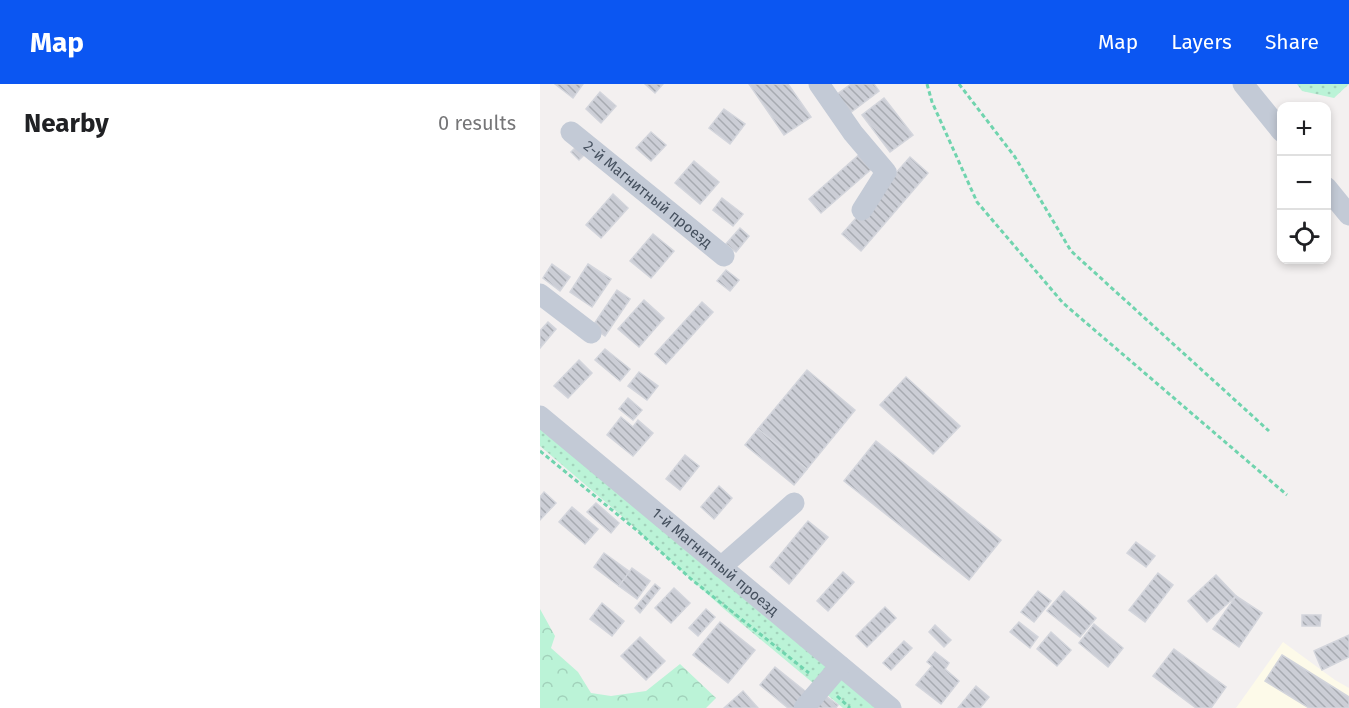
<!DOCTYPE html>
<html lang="en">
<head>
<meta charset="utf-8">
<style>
  body { margin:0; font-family:"Fira Sans",sans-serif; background:#f6f6f6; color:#202124 }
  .controls { position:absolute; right:18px; top:18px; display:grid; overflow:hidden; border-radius:12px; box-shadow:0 3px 9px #0003 }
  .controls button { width:54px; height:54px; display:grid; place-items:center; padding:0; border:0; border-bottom:2px solid #e0e0e0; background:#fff; color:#202124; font:30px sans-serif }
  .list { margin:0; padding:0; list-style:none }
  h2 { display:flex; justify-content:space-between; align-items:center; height:78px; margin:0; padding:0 24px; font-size:26px }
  h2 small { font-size:20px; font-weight:400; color:#757577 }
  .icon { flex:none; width:33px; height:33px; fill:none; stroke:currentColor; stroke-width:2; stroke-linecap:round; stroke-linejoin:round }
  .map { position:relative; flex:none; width:809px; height:624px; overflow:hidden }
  header { display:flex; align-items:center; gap:36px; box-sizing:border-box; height:84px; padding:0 30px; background:#0b56f2; color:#fff }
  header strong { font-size:28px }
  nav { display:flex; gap:33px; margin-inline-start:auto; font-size:21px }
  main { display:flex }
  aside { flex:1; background:#fff }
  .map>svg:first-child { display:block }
</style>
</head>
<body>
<header>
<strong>Map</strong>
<nav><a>Map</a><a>Layers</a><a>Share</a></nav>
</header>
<main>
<aside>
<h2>Nearby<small>0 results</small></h2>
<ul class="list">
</ul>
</aside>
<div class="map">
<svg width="809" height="624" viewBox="0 0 809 624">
  <defs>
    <pattern id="grass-dots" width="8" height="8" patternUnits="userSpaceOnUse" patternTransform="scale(1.5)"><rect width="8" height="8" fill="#bbf3d7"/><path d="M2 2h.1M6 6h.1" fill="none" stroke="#a2d2bb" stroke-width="1.8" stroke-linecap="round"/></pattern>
    <pattern id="forest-crowns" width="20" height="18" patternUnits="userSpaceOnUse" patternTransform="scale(1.5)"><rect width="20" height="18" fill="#bbf3d7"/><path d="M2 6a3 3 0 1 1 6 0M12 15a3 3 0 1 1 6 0" fill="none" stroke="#a2d2bb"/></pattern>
    <pattern id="building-back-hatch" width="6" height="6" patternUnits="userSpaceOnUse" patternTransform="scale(1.5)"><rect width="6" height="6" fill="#ccced6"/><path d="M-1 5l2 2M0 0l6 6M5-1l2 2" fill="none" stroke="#a7aab1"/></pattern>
  </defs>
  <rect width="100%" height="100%" fill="#f3f0f0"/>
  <path fill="#fdfae9" d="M743 558 795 596 809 604V624H696Z"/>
  <g fill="url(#grass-dots)">
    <path d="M757 0H809L794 14 762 7Z"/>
    <path d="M0 341 341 624H303L184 525 76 427 0 362Z"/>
  </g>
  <path fill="url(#forest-crowns)" d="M0 525 15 552 11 564 38 588 51 609 71 612 106 607 140 580 176 614 166 624H0Z"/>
  <g fill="url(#building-back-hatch)" stroke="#d3d5dc" stroke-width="1.5">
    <path d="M15 0H43L33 14Z"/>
    <path d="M105 0H123L115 9Z"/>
    <path d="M209 0H248L271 33 244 51Z"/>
    <path d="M311 0H334L339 7 310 29 296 11Z"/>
    <path d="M60 8 76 22 61 39 46 25Z"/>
    <path d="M344 14 373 51 350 68 322 31Z"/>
    <path d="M184 25 205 40 190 60 169 44Z"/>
    <path d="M111 48 126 61 111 77 96 64Z"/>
    <path d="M38 61 46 69 39 76 31 68Z"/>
    <path d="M322 68 335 82 281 129 269 115Z"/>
    <path d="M370 73 388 89 321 167 302 150Z"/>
    <path d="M154 77 179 98 160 120 135 99Z"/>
    <path d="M73 110 88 124 61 154 46 141Z"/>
    <path d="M182 114 203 130 193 142 173 126Z"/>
    <path d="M200 144 209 152 196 168 186 160Z"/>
    <path d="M113 150 134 167 111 194 90 177Z"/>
    <path d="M12 180 30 193 20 207 3 194Z"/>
    <path d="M48 180 71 195 52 223 30 208Z"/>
    <path d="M186 186 199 196 190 207 177 197Z"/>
    <path d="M77 206 90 215 65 252 52 243Z"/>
    <path d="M104 216 124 234 99 263 78 245Z"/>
    <path d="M162 218 173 228 126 280 115 270Z"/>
    <path d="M8 238 16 245 0 264V247Z"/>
    <path d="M65 265 90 285 80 297 55 276Z"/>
    <path d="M39 276 52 289 28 314 14 302Z"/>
    <path d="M267 286 315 326 267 385 218 345Z"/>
    <path d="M99 288 118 302 107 316 88 302Z"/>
    <path d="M366 293 420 342 393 370 340 321Z"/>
    <path d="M88 314 102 326 93 336 79 325Z"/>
    <path d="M81 333 93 343 98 336 113 349 93 372 67 351Z"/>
    <path d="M218 345 267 385 254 401 205 361Z"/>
    <path d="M336 357 461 456 429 496 304 397Z"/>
    <path d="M145 371 159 382 140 406 126 395Z"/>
    <path d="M179 402 192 414 174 435 161 423Z"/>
    <path d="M4 408 16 419 0 436V413Z"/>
    <path d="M56 419 79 439 71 449 47 428Z"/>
    <path d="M32 423 58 445 45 460 19 438Z"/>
    <path d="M268 437 288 453 249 500 230 483Z"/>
    <path d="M596 458 615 472 606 483 587 469Z"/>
    <path d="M64 469 90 488 79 502 54 483Z"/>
    <path d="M92 484 110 497 97 515 79 502Z"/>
    <path d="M303 488 314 498 288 527 277 517Z"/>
    <path d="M618 489 633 501 605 538 589 526Z"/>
    <path d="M676 491 696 512 667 538 648 517Z"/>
    <path d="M115 500 120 504 100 529 95 524Z"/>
    <path d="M134 504 150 519 131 539 115 524Z"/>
    <path d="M498 507 511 517 494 538 481 528Z"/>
    <path d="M524 507 556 534 540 553 507 527Z"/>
    <path d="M696 512 722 529 699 563 673 545Z"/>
    <path d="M62 519 84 537 72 552 50 535Z"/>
    <path d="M345 523 356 534 327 563 316 552Z"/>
    <path d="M166 525 175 533 158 552 149 544Z"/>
    <path d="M762 531H781L780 542H762Z"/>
    <path d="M180 538 215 566 188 599 153 571Z"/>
    <path d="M479 538 498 553 490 564 470 548Z"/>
    <path d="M554 540 583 564 568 583 539 559Z"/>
    <path d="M395 541 411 556 404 563 389 548Z"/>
    <path d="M511 548 531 566 517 582 497 565Z"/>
    <path d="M809 551V573L782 586 774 567Z"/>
    <path d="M100 553 125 577 106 596 81 572Z"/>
    <path d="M364 557 372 564 351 586 343 579Z"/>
    <path d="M634 565 686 603 671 624H656L613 592Z"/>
    <path d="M395 568 409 579 405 585 419 597 401 620 376 601 392 582 387 578Z"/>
    <path d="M742 571 809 613V624H769L725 597Z"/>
    <path d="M235 583 270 611 259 624H248L220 601Z"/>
    <path d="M436 602 449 613 440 624H418Z"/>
    <path d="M203 607 218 624H184Z"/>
    <path d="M283 610 298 621 296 624H272Z"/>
  </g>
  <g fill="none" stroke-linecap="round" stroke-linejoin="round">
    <g stroke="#70d4ae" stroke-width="3" stroke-dasharray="4.5 3" stroke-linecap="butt">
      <path d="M387 0 392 18 437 118 523 219 747 411"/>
      <path d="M419 0 475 73 531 167 729 347"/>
      <path d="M0 367 100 449 151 495 269 589"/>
      <path d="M297 612 310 624"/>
    </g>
    <g stroke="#c3cad6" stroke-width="21">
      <path d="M279 0 313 49 346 88 322 126"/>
      <path d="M703 0 742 48"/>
      <path id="s1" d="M31 48 184 172"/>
      <path d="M786 103 809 131"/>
      <path d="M0 210 51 249"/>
      <path id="s2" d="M0 332 351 624"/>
      <path d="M181 483 254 419"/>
      <path d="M264 624 300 582"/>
    </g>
  </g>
  <g text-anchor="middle" stroke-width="6" stroke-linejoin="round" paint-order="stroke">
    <g font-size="15" fill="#46515f" stroke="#fff">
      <text dy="5" stroke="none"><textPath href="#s1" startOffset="99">2-й Магнитный проезд</textPath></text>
      <text dy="5" stroke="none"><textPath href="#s2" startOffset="228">1-й Магнитный проезд</textPath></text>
    </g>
  </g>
</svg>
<div class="controls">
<button>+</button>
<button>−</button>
<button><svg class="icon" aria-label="locate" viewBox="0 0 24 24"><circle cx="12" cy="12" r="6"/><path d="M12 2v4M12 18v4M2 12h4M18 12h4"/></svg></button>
</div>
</div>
</main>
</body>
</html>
